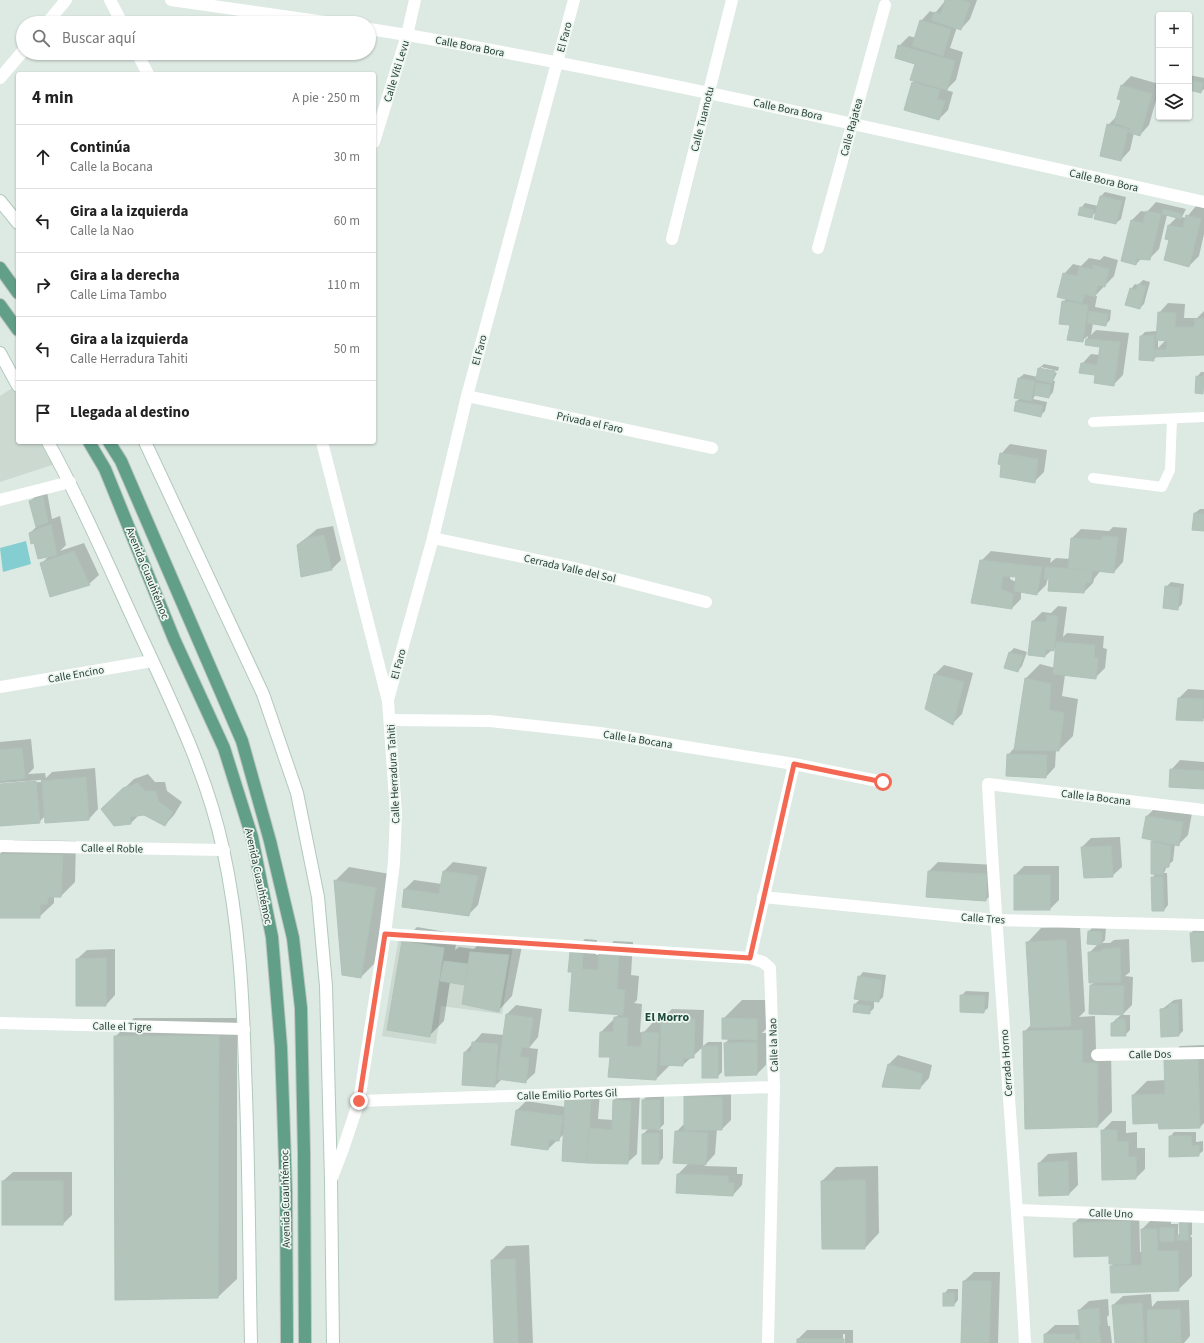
<!DOCTYPE html>
<html lang="es">
<head>
<meta charset="utf-8">
<style>
  body { margin:0; font-family:"Source Sans 3",sans-serif; background:#f6f6f6; color:#222 }
  .controls { position:absolute; right:12px; top:12px; display:grid; overflow:hidden; border-radius:4px; box-shadow:0 1px 3px #0004 }
  .controls button { width:36px; height:36px; display:grid; place-items:center; padding:0; border:0; border-bottom:1px solid #e0e0e0; background:#fff; color:#222; font:20px sans-serif }
  .stop { position:absolute; width:12px; height:12px; margin:-9px; border:3px solid #f36852; border-radius:50%; background:#fff }
  .stop.end { background:#f36852; border-color:#fff; box-shadow:0 1px 4px #0008 }
  .list { margin:0; padding:0; list-style:none }
  h2 { display:flex; justify-content:space-between; align-items:center; height:52px; margin:0; padding:0 16px; font-size:17px }
  h2 small { font-size:13px; font-weight:400; color:#767676 }
  .list li { display:grid; grid-template-columns:26px 1fr auto; gap:12px; align-items:center; box-sizing:border-box; height:64px; padding:0 16px; border-top:1px solid #e0e0e0 }
  .list b { display:block; font-size:15px; white-space:nowrap }
  .list p { margin:0; font-size:13px; white-space:nowrap; color:#767676 }
  .list em { font-size:13px; font-style:normal; color:#767676 }
  .icon { flex:none; width:22px; height:22px; fill:none; stroke:currentColor; stroke-width:2; stroke-linecap:round; stroke-linejoin:round }
  .map { position:relative; flex:none; width:1204px; height:1343px; overflow:hidden }
  .search { position:absolute; background:#fff; box-shadow:0 1px 3px #0004; left:16px; top:16px; width:360px; height:44px; display:flex; align-items:center; gap:10px; box-sizing:border-box; padding:0 14px; border-radius:22px; color:#767676; font-size:15px }
  .panel { position:absolute; background:#fff; box-shadow:0 1px 3px #0004; left:16px; top:72px; width:360px; height:372px; border-radius:4px }
  .map>svg:first-child { display:block }
</style>
</head>
<body>
<div class="map">
<svg width="1204" height="1343" viewBox="0 0 1204 1343">
  <rect width="100%" height="100%" fill="#dde9e3"/>
  <g fill="#ccd9d1">
    <path d="M14 387 18 394V442H44L55 464 0 482V396Z"/>
    <path d="M399 936 513 946 502 1014 441 1006 436 1044 382 1036Z"/>
  </g>
  <path fill="#84cdd0" d="M26 541 31 564 3 572 0 548Z"/>
  <g fill="#0003" fill-rule="evenodd">
    <path d="M946 0H977L970 19 961 29 957 27 950 48 963 52 956 80 946 90 953 92 948 110 939 119 913 83 915 80 916 63 899 46 909 36 916 38 921 21 930 11 935 13Z"/>
    <path d="M1189 75 1204 78V89L1201 92 1189 89Z"/>
    <path d="M1131 76 1159 84V90L1149 125 1140 135 1134 133 1130 150 1121 160 1108 125 1118 115 1122 100V85Z"/>
    <path d="M1105 192 1126 197 1121 219 1116 223 1097 211 1091 217 1081 208 1085 203 1098 206 1101 196Z"/>
    <path d="M1156 202 1186 209 1182 217 1186 218 1196 206 1204 208V234L1199 256 1189 266 1170 239 1166 238 1169 225 1177 217 1167 215 1159 249 1149 259H1141L1136 264 1122 260 1132 220 1141 211 1147 212Z"/>
    <path d="M1104 256 1118 260 1114 276 1095 296H1097L1095 307 1111 310 1110 320 1105 325 1093 323 1091 335 1096 330 1129 333 1123 375 1114 384 1082 364 1091 354 1099 355 1101 346 1086 344 1088 336 1082 341 1071 324 1063 302 1067 298 1064 274 1073 264 1081 266 1089 258 1100 260Z"/>
    <path d="M1143 280 1150 282 1144 304 1140 308 1131 289 1135 284 1138 285Z"/>
    <path d="M1168 303 1185 304 1184 318H1197L1204 311V354L1158 355 1153 360 1141 336 1145 332 1157 331 1159 313ZM1158 339 1166 340 1158 348Z"/>
    <path d="M1044 364 1059 367 1058 371 1041 367V369L1057 373 1053 381H1055L1053 392 1049 397 1036 394 1033 399 1047 402 1045 411 1040 416 1015 410 1017 401 1020 398 1019 378 1024 374 1038 377 1039 368Z"/>
    <path d="M1201 372H1204L1203 393 1197 377Z"/>
    <path d="M1010 444 1047 450 1044 472 1034 482 1001 454Z"/>
    <path d="M47 492 52 519 60 516 66 545 60 551 84 543 99 575 89 584 41 564 49 556 34 542 30 533 37 526 30 501 35 497Z"/>
    <path d="M1200 509H1204V530L1195 513Z"/>
    <path d="M333 526 341 560 332 569 298 545 317 529Z"/>
    <path d="M1113 527 1127 528 1123 562 1114 572 1101 570 1094 579 1093 583 1084 592 1048 578 1046 585 1037 594 1021 591V599L1012 608 981 561 991 551 1051 558 1050 563 1056 558 1070 559 1072 538 1081 529 1109 531ZM1010 576H1017L1016 582 1010 579Z"/>
    <path d="M1171 582 1184 584 1182 604 1177 609 1166 587Z"/>
    <path d="M1058 606 1067 607 1063 637 1067 633 1104 636 1103 648 1107 649 1105 668 1096 677 1065 675 1062 696 1078 699 1073 736 1059 750H1056L1055 767 1046 777 1008 755 1015 747 1026 678 1040 664 1055 668 1057 646 1045 656 1033 621 1042 612 1051 613Z"/>
    <path d="M1014 648 1027 652 1022 666 1018 671 1010 652Z"/>
    <path d="M944 665 973 673 962 714 953 723 934 675Z"/>
    <path d="M1188 689 1204 690V718L1202 720 1179 698Z"/>
    <path d="M31 739 34 768 28 774 45 773 46 778 52 772 95 768 98 809 89 819 45 816 39 822 0 825V785L41 782V780L0 783V742Z"/>
    <path d="M1180 760 1204 762V788L1171 770Z"/>
    <path d="M148 774 155 782H165L167 791 182 802 174 815 165 825 145 814 139 815 131 823 103 809 134 779Z"/>
    <path d="M1156 807 1192 813 1188 835 1178 845 1175 844 1173 861 1167 866 1164 873H1167L1168 905 1164 910 1152 878 1156 873 1152 842 1154 840 1147 816Z"/>
    <path d="M1120 837 1122 867 1112 876 1082 847 1091 838Z"/>
    <path d="M14 840 76 841 75 882 61 896 54 897V903L39 917H0V942V854Z"/>
    <path d="M453 862 487 867 478 905 468 915 403 906 405 889 414 880 442 884 443 872Z"/>
    <path d="M938 862 996 865 995 890 986 900 929 871Z"/>
    <path d="M1024 866H1059V900L1050 909 1015 875Z"/>
    <path d="M349 867 390 874 375 963 361 977 335 881Z"/>
    <path d="M1204 923V960L1191 933 1200 924Z"/>
    <path d="M1080 926 1085 1011 1079 1017 1095 1016 1096 1049H1111L1112 1112 1098 1126 1024 1032 1032 1024 1027 943 1041 928Z"/>
    <path d="M417 927 458 934 455 950 459 947 474 949 485 938 523 941 512 996 498 1011 466 984 450 982 444 1021 429 1036 403 941Z"/>
    <path d="M1093 927 1106 928 1105 940 1102 943H1110L1114 940 1129 939 1130 972 1125 976 1133 977 1132 1005 1122 1015H1130V1030L1125 1035 1112 1023 1122 1014 1091 985 1095 982 1089 953 1098 944 1089 931Z"/>
    <path d="M585 939 597 940 596 955H599L614 941 633 942 631 975 639 976 637 1000 634 1003 642 1004 640 1032 643 1033 657 1018 662 1019 672 1009 704 1010 703 1046 708 1042H722V1072L717 1077 703 1047 683 1065H670L656 1079 611 1056H600L601 1032 619 1014 573 971 571 953Z"/>
    <path d="M115 949V995L106 1005 77 959 87 950Z"/>
    <path d="M863 972 886 975 883 997 879 1001 874 1000V1008L869 1013 855 1004 861 998 859 977Z"/>
    <path d="M966 991 989 992 988 1008 983 1012 961 996Z"/>
    <path d="M1182 999 1183 1031 1179 1035 1162 1036 1161 1010 1174 1000Z"/>
    <path d="M742 1000H775V1020L762 1033H766V1065L757 1074 725 1043 730 1038 723 1019Z"/>
    <path d="M516 1005 542 1009 538 1037 529 1048 538 1049 535 1073 525 1082 502 1079 495 1086 465 1052 482 1033 504 1035 506 1015Z"/>
    <path d="M134 1018H237V1279L218 1297 115 1037Z"/>
    <path d="M1204 1045V1123L1200 1127 1159 1122 1133 1095 1147 1081 1166 1080 1165 1060 1180 1046Z"/>
    <path d="M898 1055 932 1065 929 1078 920 1088 883 1086 889 1064Z"/>
    <path d="M694 1087 731 1088V1120L721 1130 717 1129 715 1154 704 1166 737 1167V1174H743L742 1185 733 1195 678 1174 689 1163 676 1132 685 1123V1097Z"/>
    <path d="M576 1090 600 1091 598 1119 613 1120 614 1100 624 1091 640 1092 637 1154 627 1163 564 1134 548 1149 516 1111 526 1101 566 1107Z"/>
    <path d="M647 1096H664V1124L658 1130 663 1129V1158L659 1163 643 1134 649 1128 643 1100Z"/>
    <path d="M1112 1121H1126V1133L1137 1132V1148H1145V1169L1136 1178 1102 1131Z"/>
    <path d="M1174 1132H1196V1142L1203 1141V1151L1198 1155 1170 1137Z"/>
    <path d="M1077 1152 1078 1185 1069 1194 1039 1195V1163L1048 1154Z"/>
    <path d="M878 1166 879 1233 865 1248 822 1181 836 1167Z"/>
    <path d="M13 1172H72V1215L63 1224 3 1181Z"/>
    <path d="M1139 1212 1140 1252H1143L1142 1229 1156 1215H1171V1224H1178V1235L1180 1233V1223L1185 1219 1192 1218V1234L1190 1237H1192V1276L1178 1290 1111 1266 1114 1263 1110 1255 1074 1223 1084 1214Z"/>
    <path d="M529 1245 533 1343H495L492 1260 506 1246Z"/>
    <path d="M974 1272H1000L998 1343H962L964 1281Z"/>
    <path d="M948 1289H958V1300L954 1305 944 1294Z"/>
    <path d="M1151 1294 1152 1307 1157 1301 1189 1300 1190 1336 1184 1343H1116L1113 1305 1123 1296Z"/>
    <path d="M1108 1299 1109 1315 1107 1317 1108 1326H1110L1112 1343H1045V1334L1055 1325H1080L1079 1310 1089 1301Z"/>
    <path d="M807 1330H853V1343H845V1334H843V1343H798V1339Z"/>
  </g>
  <g fill="#b3c4bb" stroke="#b0c3b9">
    <path d="M945 0H962L970 3 961 30 931 20 934 12 941 14Z"/>
    <path d="M920 20 951 29 943 56 912 46Z"/>
    <path d="M898 45 955 61 947 90 910 80 915 64 895 58Z"/>
    <path d="M1189 80 1203 83 1201 93 1189 90Z"/>
    <path d="M912 82 940 90 937 99 945 101 939 120 904 110Z"/>
    <path d="M1121 85 1152 94 1140 136 1128 132 1130 128 1114 123 1121 100 1117 99Z"/>
    <path d="M1107 124 1128 129 1121 161 1100 156Z"/>
    <path d="M1100 196 1122 201 1116 224 1094 219Z"/>
    <path d="M1080 207 1094 210 1092 218 1078 215Z"/>
    <path d="M1163 209 1182 214 1181 219 1162 214Z"/>
    <path d="M1146 211 1161 214 1150 260 1137 259 1136 265 1121 261 1131 220 1143 223Z"/>
    <path d="M1186 215 1201 219 1189 267 1164 260 1169 240 1165 239 1168 225 1183 228Z"/>
    <path d="M1093 265 1109 269 1105 287 1098 285 1095 297 1085 294 1082 303 1057 297 1063 273 1077 276 1079 267 1093 269Z"/>
    <path d="M1138 284 1146 286 1140 309 1125 305 1130 288 1136 290Z"/>
    <path d="M1062 301 1088 305 1083 342 1067 340 1070 325 1059 324Z"/>
    <path d="M1089 311 1108 314 1106 326 1087 323Z"/>
    <path d="M1158 312 1176 313 1175 327H1194L1195 319H1204V355L1155 357V349L1166 350 1167 341 1156 340Z"/>
    <path d="M1154 335V361L1139 360 1140 336Z"/>
    <path d="M1086 339 1120 342 1114 386 1094 383 1095 375 1079 373 1081 363 1097 365 1100 347 1085 345Z"/>
    <path d="M1038 368 1055 371 1052 383 1036 380Z"/>
    <path d="M1196 376 1204 377 1203 394 1195 393Z"/>
    <path d="M1018 378 1035 381 1031 401 1014 398Z"/>
    <path d="M1036 383 1051 385 1049 398 1034 395Z"/>
    <path d="M1016 401 1043 406 1041 417 1014 411Z"/>
    <path d="M1000 453 1038 459 1035 483 1000 477 1001 465 998 464Z"/>
    <path d="M43 496 48 522 36 527 29 501Z"/>
    <path d="M1194 513 1204 514V531L1192 530Z"/>
    <path d="M51 524 57 555 38 559 34 543 31 544 29 533Z"/>
    <path d="M324 535 332 570 301 577 297 545 307 538Z"/>
    <path d="M1103 536 1118 537 1114 573 1068 568 1071 538 1101 540Z"/>
    <path d="M74 551 90 585 50 597 40 563Z"/>
    <path d="M980 560 1042 567 1037 595 1014 591 1016 577 1003 576 1001 589 1013 594 1012 609 971 603Z"/>
    <path d="M1045 567 1092 570 1091 583 1086 582 1084 593 1048 591 1049 579H1044Z"/>
    <path d="M1165 586 1180 588 1178 610 1163 608Z"/>
    <path d="M1047 615 1058 616 1054 651 1046 649 1045 657 1028 655 1032 621 1046 622Z"/>
    <path d="M1056 642 1095 645 1094 658H1098L1096 679 1053 674Z"/>
    <path d="M1009 652 1023 656 1018 672 1004 668Z"/>
    <path d="M934 674 964 682 953 725 925 709Z"/>
    <path d="M1025 678 1051 684 1049 710 1064 713 1059 751 1014 750Z"/>
    <path d="M1178 698 1204 699 1203 721 1176 720Z"/>
    <path d="M22 748 25 778 0 781V750Z"/>
    <path d="M1007 754 1047 755 1046 778 1006 776Z"/>
    <path d="M1170 769 1204 771V789L1169 787Z"/>
    <path d="M86 777 89 820 45 823 42 781Z"/>
    <path d="M36 781 40 823 0 826V784Z"/>
    <path d="M138 783 145 791H156L158 801 173 812 165 826 144 815 130 817 131 824 114 826 101 809 123 788Z"/>
    <path d="M1146 816 1183 822 1179 846 1142 838Z"/>
    <path d="M1151 841 1171 846 1169 867 1163 868V875L1151 874Z"/>
    <path d="M1111 846 1113 877 1084 878 1081 847Z"/>
    <path d="M0 854 63 855 61 897H48L47 904H40V918H0Z"/>
    <path d="M443 871 478 876 469 916 402 907 404 889 439 894Z"/>
    <path d="M928 871 987 874 986 901 926 897Z"/>
    <rect x="1014" y="875" width="36" height="35"/>
    <path d="M1151 877H1163L1164 911H1152Z"/>
    <path d="M334 880 376 888 361 978 342 975Z"/>
    <path d="M1088 931 1102 932 1101 945 1087 944Z"/>
    <path d="M1204 932V961L1192 962 1190 933Z"/>
    <path d="M1066 940 1071 1026 1031 1028 1026 942Z"/>
    <path d="M402 941 444 948 430 1037 387 1030Z"/>
    <path d="M1120 948 1121 982 1089 983 1088 952H1099L1103 949Z"/>
    <path d="M470 952 509 955 499 1012 462 1004Z"/>
    <path d="M570 952 583 954 582 969 598 970 599 954 619 956 617 989 625 990 623 1015 569 1011 572 972H568Z"/>
    <path d="M106 958V1006H76V959Z"/>
    <path d="M444 961 468 964 465 985 440 981Z"/>
    <path d="M858 976 882 980 879 1002 854 999Z"/>
    <path d="M1090 985 1124 986 1123 1015 1089 1014Z"/>
    <path d="M960 995 985 996 984 1013 960 1012Z"/>
    <path d="M1178 1003 1179 1036 1161 1037 1160 1009 1169 1008V1004Z"/>
    <path d="M854 1004 870 1006V1014L853 1012Z"/>
    <path d="M506 1014 533 1018 529 1048 522 1047 520 1057 529 1058 526 1083 497 1079Z"/>
    <path d="M614 1017 628 1018 627 1046 641 1047 642 1032 659 1033 656 1080 608 1077 610 1057H599L600 1032H613Z"/>
    <path d="M661 1018 695 1019 694 1058H684L683 1066 660 1065Z"/>
    <path d="M722 1018 757 1019V1040L722 1039Z"/>
    <path d="M1116 1019H1125L1126 1036H1111V1023H1116Z"/>
    <path d="M1082 1030V1063H1097L1098 1127 1025 1129 1023 1031Z"/>
    <path d="M114 1036H219L218 1298 115 1300Z"/>
    <path d="M472 1042 498 1044 495 1087 462 1085 464 1052H471Z"/>
    <path d="M757 1042V1075L725 1076 724 1043Z"/>
    <rect x="702" y="1046" width="16" height="32"/>
    <path d="M1198 1059 1200 1128 1159 1129 1158 1123 1133 1124 1132 1095 1165 1094 1164 1060Z"/>
    <path d="M888 1064 923 1074 920 1089 882 1087Z"/>
    <path d="M684 1096 722 1097V1130H684Z"/>
    <path d="M565 1099 591 1100 587 1163 562 1161Z"/>
    <path d="M613 1100 631 1101 628 1164 587 1163 589 1128 612 1130Z"/>
    <rect x="642" y="1100" width="18" height="29"/>
    <path d="M516 1110 563 1116 559 1141 549 1140 548 1150 511 1145Z"/>
    <path d="M1101 1130H1117V1142L1128 1141V1157H1136V1179L1102 1180Z"/>
    <path d="M675 1131 708 1133 706 1165 673 1163Z"/>
    <path d="M659 1133V1164H642V1134Z"/>
    <path d="M1169 1136H1191L1192 1146 1199 1145V1156L1169 1157Z"/>
    <path d="M1068 1161 1069 1195 1039 1196 1038 1163Z"/>
    <path d="M677 1174 728 1176V1183H734L733 1196 676 1193Z"/>
    <path d="M865 1180V1249H822L821 1181Z"/>
    <rect x="2" y="1181" width="61" height="44"/>
    <path d="M1130 1221 1131 1264H1109V1256L1074 1257 1073 1223Z"/>
    <path d="M1188 1222V1240H1177V1235L1180 1236 1179 1223Z"/>
    <rect x="1160" y="1228" width="14" height="13"/>
    <path d="M1141 1229H1157L1158 1251H1178L1179 1291 1111 1293 1110 1266 1142 1265Z"/>
    <path d="M515 1259 518 1343H494L491 1260Z"/>
    <path d="M963 1281H991L989 1343H961Z"/>
    <rect x="943" y="1293" width="11" height="13"/>
    <path d="M1142 1303 1144 1343H1115L1112 1305Z"/>
    <path d="M1099 1308 1100 1325 1098 1326 1101 1343H1081L1078 1310Z"/>
    <path d="M1180 1309 1181 1343H1148L1147 1310Z"/>
    <path d="M1044 1334H1075V1340H1080V1343H1044Z"/>
    <rect x="797" y="1339" width="47" height="4"/>
  </g>
  <g fill="none" stroke-linecap="round" stroke-linejoin="round">
    <defs>
      <g id="secondary">
        <path d="M0 201 18 223"/>
        <path d="M0 353 18 386"/>
        <path d="M48 442C82 504 110 569 140 634 172 703 207 774 223 849 239 921 243 996 245 1069 249 1160 249 1252 251 1343"/>
        <path d="M145 442 263 694 297 793 318 897 326 986 331 1180 333 1343"/>
      </g>
      <g id="primary">
        <path d="M0 268 18 293"/>
        <path d="M0 305 18 330"/>
        <path d="M89 442 105 469 174 639 224 748 252 837 272 937 281 1047 286 1191 287 1343"/>
        <path d="M109 442 121 461 242 741 270 841 293 938 301 1008 304 1153 305 1343"/>
      </g>
    </defs>
    <use href="#secondary" stroke="#b1c9bd" stroke-width="14"/>
    <use href="#primary" stroke="#bcc4c1" stroke-width="14"/>
    <g stroke="#fff" stroke-width="10">
      <path d="M1093 422 1204 417"/>
      <path d="M1093 478 1162 487 1170 470 1172 419"/>
    </g>
    <g stroke="#fff" stroke-width="12">
      <path d="M110 0 122 23"/>
      <path d="M171 0 332 23"/>
      <path d="M47 23 66 0"/>
      <path d="M369 29C455 42 541 59 626 76 820 115 1012 159 1204 202"/>
      <path d="M137 53 148 74"/>
      <path d="M0 78 23 51"/>
      <path d="M374 142 407 35 415 0"/>
      <path d="M672 239 732 0"/>
      <path d="M818 248 885 5"/>
      <path d="M467 396 712 448"/>
      <path d="M322 442 388 701 396 813 394 863 385 934 359 1101 343 1149 331 1180"/>
      <path d="M0 500 70 482"/>
      <path d="M433 538 574 568 706 602"/>
      <path d="M0 687 152 661"/>
      <path d="M388 700 433 538 467 396 574 0"/>
      <path d="M390 720 490 721 600 733 794 764 883 782"/>
      <path d="M0 846 224 850"/>
      <path d="M763 897 995 920 1204 925"/>
      <path d="M385 934 750 958 763 962 770 968 774 1087 768 1343"/>
      <path d="M750 958 794 764"/>
      <path d="M0 1023 244 1029"/>
      <path d="M1097 1055 1204 1053"/>
      <path d="M359 1101 774 1087"/>
      <path d="M1018 1210 1204 1217"/>
      <path d="M1025 1343C1015 1156 998 970 988 784L1204 810"/>
    </g>
    <use href="#secondary" stroke="#fff" stroke-width="12"/>
    <use href="#primary" stroke="#619f89" stroke-width="12"/>
  </g>
  <g fill="none" stroke-linecap="round" stroke-linejoin="round">
    <path stroke="#f36852" stroke-width="5" d="M359 1101 385 934 750 958 794 764 883 782"/>
  </g>
  <g text-anchor="middle" stroke-width="3.5" stroke-linejoin="round" paint-order="stroke">
    <g font-size="11" fill="#1f392f" stroke="#edf6f1">
      <text transform="translate(564 37) rotate(-75)" y="4">El Faro</text>
      <text transform="translate(470 46) rotate(11)" y="4">Calle Bora Bora</text>
      <text transform="translate(396 71) rotate(-73)" y="4">Calle Viti Levu</text>
      <text transform="translate(788 109) rotate(12)" y="4">Calle Bora Bora</text>
      <text transform="translate(702 119) rotate(-76)" y="4">Calle Tuamotu</text>
      <text transform="translate(851 127) rotate(-75)" y="4">Calle Rajatea</text>
      <text transform="translate(1104 180) rotate(13)" y="4">Calle Bora Bora</text>
      <text transform="translate(479 350) rotate(-75)" y="4">El Faro</text>
      <text transform="translate(590 422) rotate(12)" y="4">Privada el Faro</text>
      <text transform="translate(570 568) rotate(13)" y="4">Cerrada Valle del Sol</text>
      <text transform="translate(148 573) rotate(68)" y="4">Avenida Cuauhtémoc</text>
      <text transform="translate(398 664) rotate(-75)" y="4">El Faro</text>
      <text transform="translate(76 674) rotate(-10)" y="4">Calle Encino</text>
      <text transform="translate(638 739) rotate(9)" y="4">Calle la Bocana</text>
      <text transform="translate(393 774) rotate(-93)" y="4">Calle Herradura Tahiti</text>
      <text transform="translate(1096 797) rotate(7)" y="4">Calle la Bocana</text>
      <text transform="translate(112 848) rotate(1)" y="4">Calle el Roble</text>
      <text transform="translate(259 876) rotate(78)" y="4">Avenida Cuauhtémoc</text>
      <text transform="translate(983 918) rotate(4)" y="4">Calle Tres</text>
      <text transform="translate(122 1026) rotate(1)" y="4">Calle el Tigre</text>
      <text transform="translate(773 1045) rotate(-92)" y="4">Calle la Nao</text>
      <text transform="translate(1150 1054) rotate(-1)" y="4">Calle Dos</text>
      <text transform="translate(1006 1063) rotate(-94)" y="4">Cerrada Horno</text>
      <text transform="translate(567 1094) rotate(-2)" y="4">Calle Emilio Portes Gil</text>
      <text transform="translate(285 1199) rotate(-91)" y="4">Avenida Cuauhtémoc</text>
      <text transform="translate(1111 1213) rotate(2)" y="4">Calle Uno</text>
    </g>
    <g font-size="12" font-weight="bold" fill="#1b4a3a" stroke="#edf6f1">
      <text x="667" y="1021">El Morro</text>
    </g>
  </g>
</svg>
<div class="controls">
<button>+</button>
<button>−</button>
<button><svg class="icon" aria-label="layers" viewBox="0 0 24 24"><path d="M12 4l9 5-9 5-9-5zM3 14l9 5 9-5"/></svg></button>
</div>
<div class="stop" style="left:883px;top:782px"></div>
<div class="stop end" style="left:359px;top:1101px"></div>
<div class="search"><svg class="icon" aria-label="search" viewBox="0 0 24 24"><circle cx="10" cy="10" r="6"/><path d="M15 15l6 6"/></svg>Buscar aquí</div>
<section class="panel">
<h2>4 min<small>A pie · 250 m</small></h2>
<ul class="list">
<li><svg class="icon" aria-label="ahead" viewBox="0 0 24 24"><path d="M12 20V5M6 11l6-6 6 6"/></svg><div><b>Continúa</b><p>Calle la Bocana</p></div><em>30 m</em></li>
<li><svg class="icon" aria-label="left" viewBox="0 0 24 24"><path d="M17 20v-9H6M10 6l-5 5 5 5"/></svg><div><b>Gira a la izquierda</b><p>Calle la Nao</p></div><em>60 m</em></li>
<li><svg class="icon" aria-label="right" viewBox="0 0 24 24"><path d="M7 20v-9h11M14 6l5 5-5 5"/></svg><div><b>Gira a la derecha</b><p>Calle Lima Tambo</p></div><em>110 m</em></li>
<li><svg class="icon" aria-label="left" viewBox="0 0 24 24"><path d="M17 20v-9H6M10 6l-5 5 5 5"/></svg><div><b>Gira a la izquierda</b><p>Calle Herradura Tahiti</p></div><em>50 m</em></li>
<li><svg class="icon" aria-label="arrive" viewBox="0 0 24 24"><path d="M6 21V4h12l-3 4 3 4H6"/></svg><div><b>Llegada al destino</b></div></li>
</ul>
</section>
</div>
</body>
</html>
